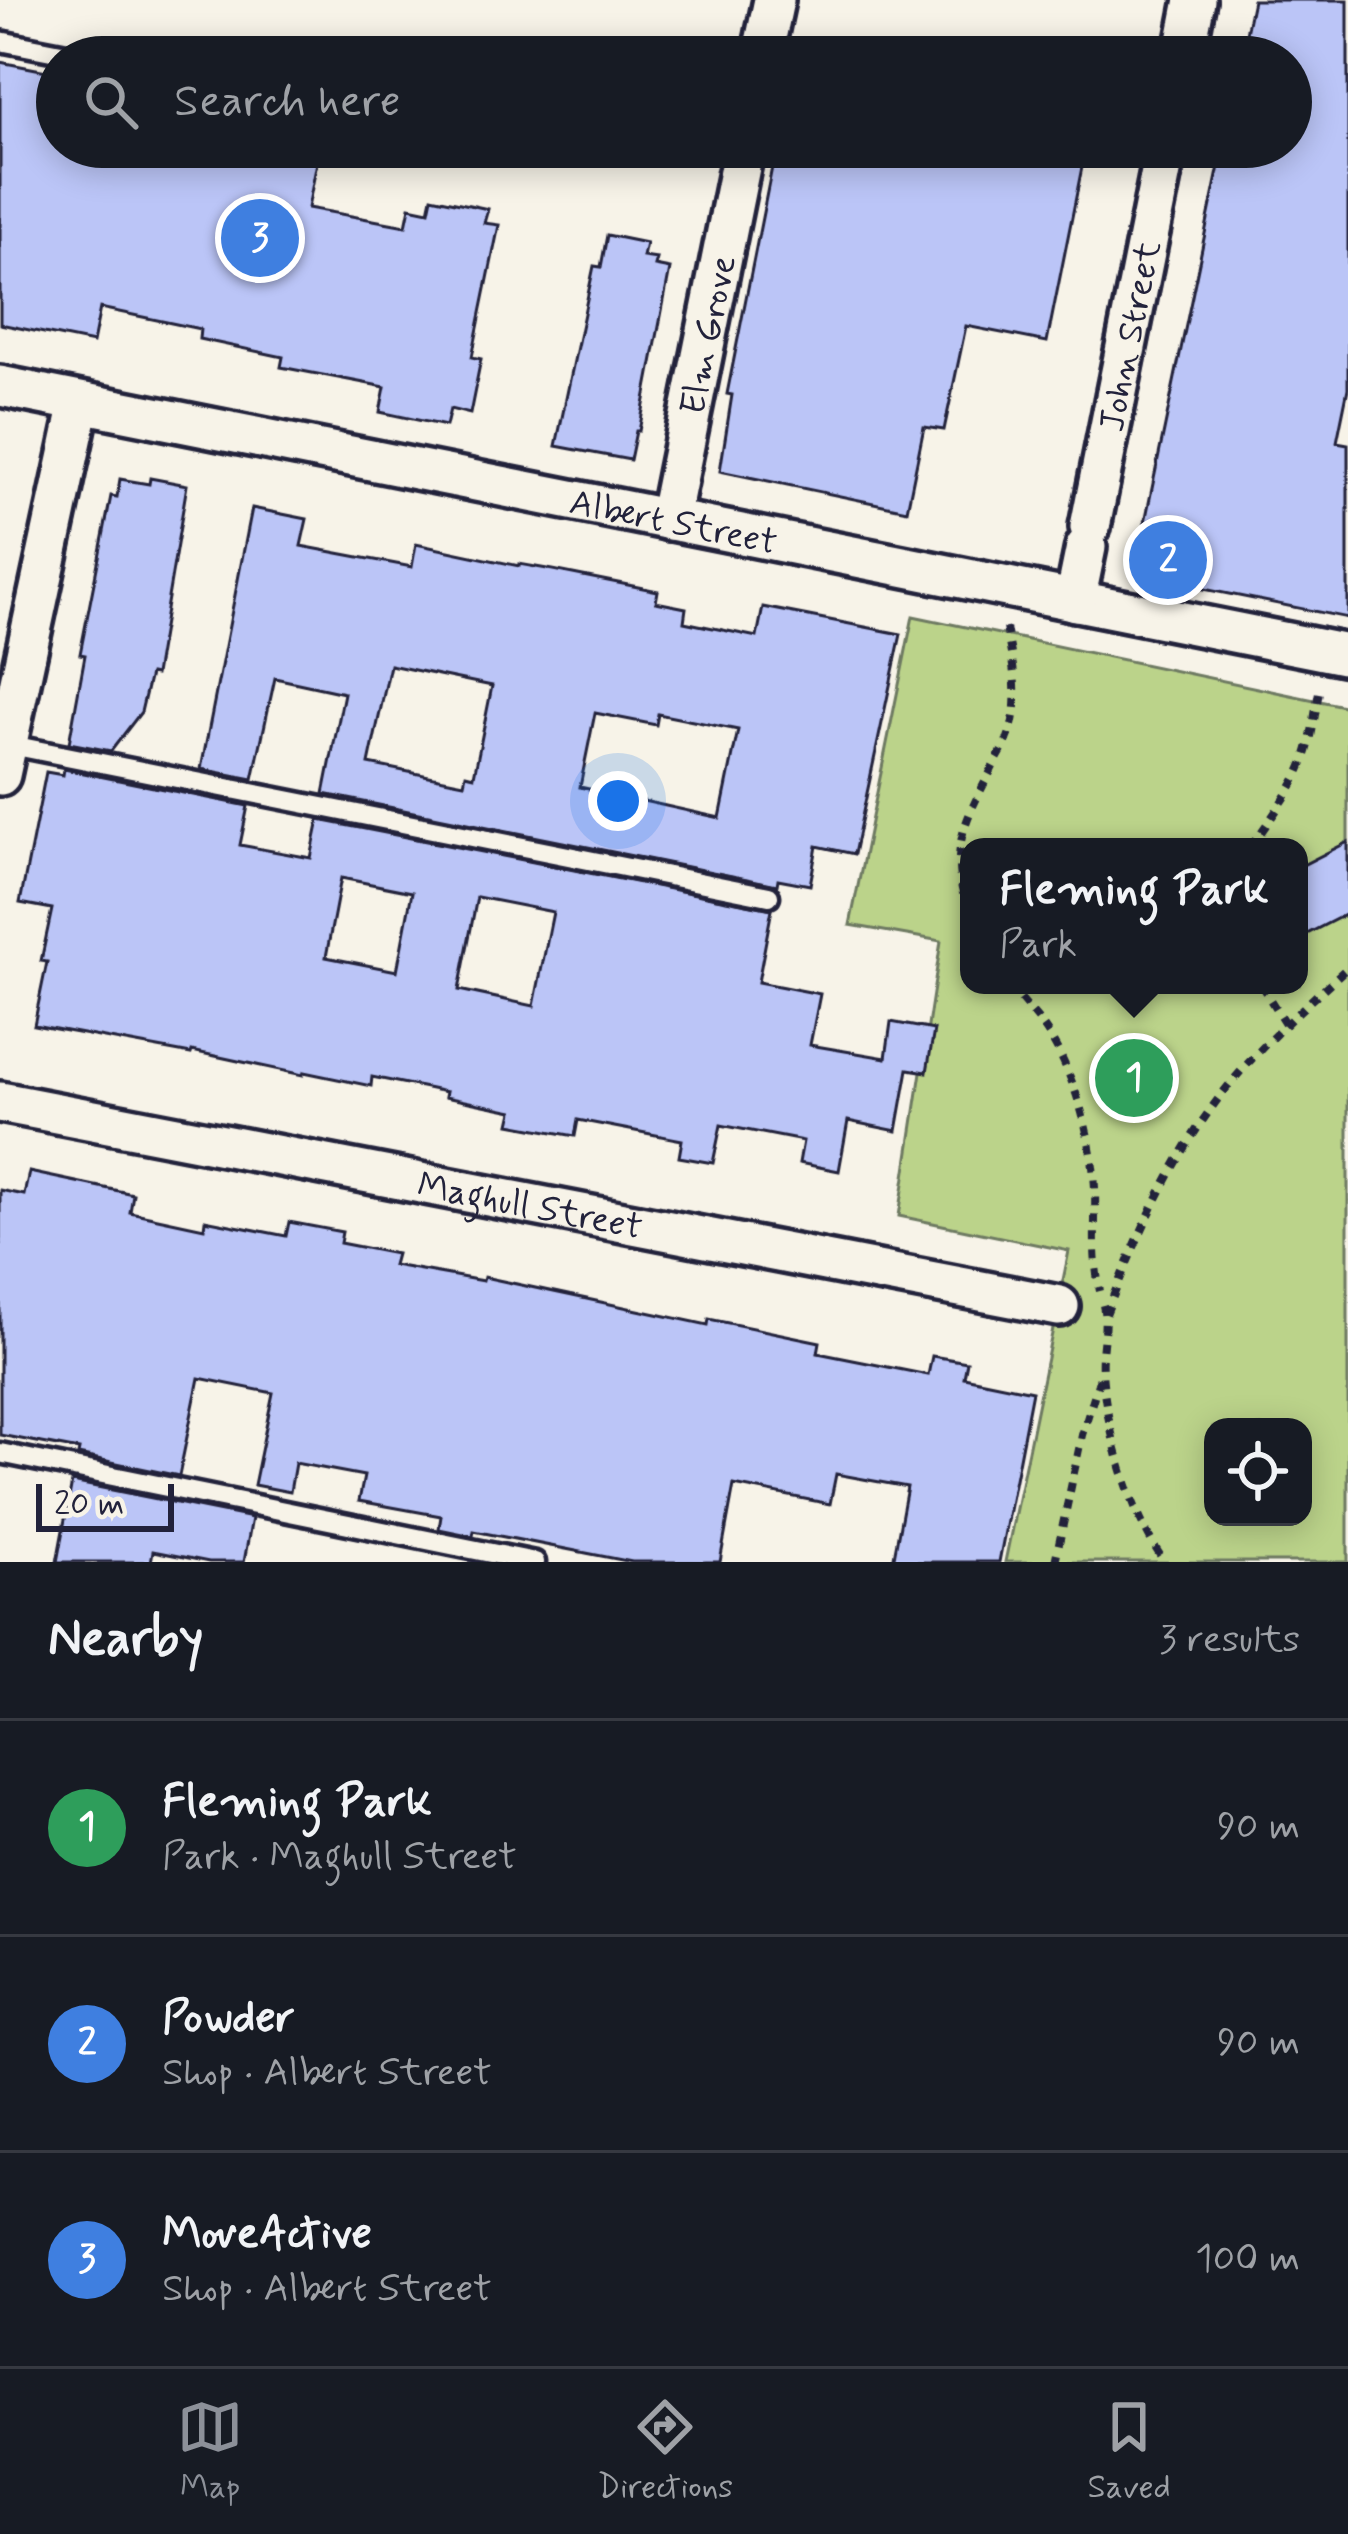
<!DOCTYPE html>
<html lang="en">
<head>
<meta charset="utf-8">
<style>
  body { margin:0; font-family:Mynerve,sans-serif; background:#20242c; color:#f1f3f6 }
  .controls { position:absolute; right:36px; bottom:36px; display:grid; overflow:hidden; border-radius:24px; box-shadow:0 6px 30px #0003 }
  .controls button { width:108px; height:108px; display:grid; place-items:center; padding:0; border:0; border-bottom:3px solid #363941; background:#171b24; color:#f1f3f6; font:60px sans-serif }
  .scale { position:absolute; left:36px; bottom:30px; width:138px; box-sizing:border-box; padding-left:12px; border:6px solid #22223b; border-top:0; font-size:33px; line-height:42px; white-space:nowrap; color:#22223b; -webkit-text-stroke:9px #f7f3e8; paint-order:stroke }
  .you { position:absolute; left:618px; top:801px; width:42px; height:42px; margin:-30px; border:9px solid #fff; border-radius:50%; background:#1a73e8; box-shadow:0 0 0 18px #1a73e833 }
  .badge { display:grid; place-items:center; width:78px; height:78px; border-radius:50%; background:#8c9099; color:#fff; font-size:39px; font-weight:700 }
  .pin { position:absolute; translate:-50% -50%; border:6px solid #fff; box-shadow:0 3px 12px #0006 }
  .popup { position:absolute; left:960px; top:838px; width:348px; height:156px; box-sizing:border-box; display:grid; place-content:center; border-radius:24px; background:#171b24; filter:drop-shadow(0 3px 9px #0005); font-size:39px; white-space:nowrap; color:#9ea1a6 }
  .popup b { font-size:45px; color:#f1f3f6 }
  .popup::after { content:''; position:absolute; left:50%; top:100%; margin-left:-24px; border:24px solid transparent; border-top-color:#171b24 }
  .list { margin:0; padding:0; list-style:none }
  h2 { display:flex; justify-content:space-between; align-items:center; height:156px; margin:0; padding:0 48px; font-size:51px }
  h2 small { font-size:39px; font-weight:400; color:#9ea1a6 }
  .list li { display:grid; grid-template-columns:78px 1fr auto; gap:36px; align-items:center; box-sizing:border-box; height:216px; padding:0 48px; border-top:3px solid #363941 }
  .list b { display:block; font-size:45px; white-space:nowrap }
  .list p { margin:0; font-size:39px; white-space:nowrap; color:#9ea1a6 }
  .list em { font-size:39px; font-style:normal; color:#9ea1a6 }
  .icon { flex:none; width:66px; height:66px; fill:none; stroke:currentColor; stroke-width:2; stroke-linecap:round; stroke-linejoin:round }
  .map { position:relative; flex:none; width:1348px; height:1562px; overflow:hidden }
  .search { position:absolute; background:#171b24; box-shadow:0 6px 30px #0003; left:36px; right:36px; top:36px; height:132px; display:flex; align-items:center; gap:30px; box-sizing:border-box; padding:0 42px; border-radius:66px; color:#9ea1a6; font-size:45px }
  .sheet { height:804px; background:#171b24 }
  nav { display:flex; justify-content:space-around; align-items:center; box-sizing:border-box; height:168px; border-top:3px solid #363941; background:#171b24; font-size:33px; color:#9ea1a6 }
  nav a { display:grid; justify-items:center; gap:6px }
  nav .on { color:#8c9099 }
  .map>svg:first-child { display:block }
</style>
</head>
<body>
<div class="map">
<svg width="1348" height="1562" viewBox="0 0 1348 1562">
  <rect width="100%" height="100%" fill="#f7f3e8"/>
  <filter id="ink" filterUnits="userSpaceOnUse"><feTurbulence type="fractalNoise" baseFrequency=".00833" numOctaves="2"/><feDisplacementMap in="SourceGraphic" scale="24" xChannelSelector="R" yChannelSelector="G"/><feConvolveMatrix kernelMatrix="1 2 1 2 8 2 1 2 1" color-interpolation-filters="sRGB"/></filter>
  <g filter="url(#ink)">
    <path fill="#bbd38a" stroke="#6e7a62" stroke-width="3" fill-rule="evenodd" d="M913 616 1348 707V1562H1005L1069 1251 899 1216 941 941 850 925ZM969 847H1299V985H969ZM1213 1427H1303V1517H1213Z"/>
    <g fill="#bbc5f7" stroke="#22223b" stroke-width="3" fill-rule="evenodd">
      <path d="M1253 0H1348V388L1337 442 1348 444V618L1134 575 1223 147H1291V57H1241Z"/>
      <path d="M0 62 57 73V147H320L308 208 406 226 410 207 429 211 432 197 488 209 484 223 499 225 472 357 481 359 470 414 450 409 446 426 380 412 385 387 281 367 283 357 199 339 200 329 100 308 93 343 0 324Z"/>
      <path d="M776 147H1007L1083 162 1047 342 966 326 944 430 924 427 907 510 720 471 732 395 727 394Z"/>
      <path d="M607 235 646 243 643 257 657 259 655 266 670 269 639 431H636L630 460 556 446 594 266 601 267Z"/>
      <path d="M150 478 187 485 155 675 150 674 141 712 111 751 69 743 85 655 80 654 111 496 117 497 120 479 149 484Z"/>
      <path d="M252 508 307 519 301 546 412 567 416 544 519 566V564L553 570 658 591 656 602 686 608 684 622 757 637 763 607 901 634 854 854 817 846 810 885 778 879 777 885 324 794 344 693 275 678 253 779 201 769ZM390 665 492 686 474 776 466 774 464 783 369 764ZM595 713 656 725 658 714 738 730 720 818 580 787Z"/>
      <path d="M64 769 248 806 240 845 311 858 319 820 772 909 758 982 820 994 810 1045 886 1058 891 1022 934 1030 927 1072 908 1069 897 1131 848 1121 839 1171 799 1163 803 1141 721 1125 713 1163 679 1157 682 1140 578 1120 575 1136 510 1124 513 1111 445 1097 446 1092 372 1077 371 1086 304 1072 303 1075 192 1051 191 1054 34 1025 47 962 41 961 52 909 20 903 46 772 63 775ZM341 878 412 892 397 971 326 957ZM477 897 553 912 534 1006 459 990Z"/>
      <path d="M1348 842V913L1299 938V867Z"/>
      <path d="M29 1172 133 1194 130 1212 204 1228 205 1220 286 1236 289 1222 342 1232 340 1243 396 1254 393 1265 483 1281 484 1277 708 1325 709 1319 820 1342 818 1353 928 1375 932 1356 967 1362 964 1377 1032 1391 999 1562H893L907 1487 836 1474 830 1504 734 1485 720 1562H632L474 1531 473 1536 439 1529 441 1516 359 1501 364 1476 295 1463 290 1492 254 1485 273 1393 199 1378 179 1476 78 1455 79 1450 0 1435V1190L24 1195Z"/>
      <path d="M72 1482 252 1518 244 1562H209L153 1551 151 1562H57Z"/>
    </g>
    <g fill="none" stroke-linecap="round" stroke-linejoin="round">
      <defs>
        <g id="lane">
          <path d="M0 41 82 57"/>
          <path d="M6 744 769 896"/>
          <path d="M0 1453 535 1562"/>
        </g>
        <g id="street">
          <path d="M762 57 774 0"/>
          <path d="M1184 57 1195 0"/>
          <path id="s1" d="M0 386 1348 655"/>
          <path id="s2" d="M669 520 744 147"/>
          <path id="s3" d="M1090 527 1166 147"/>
          <path d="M1075 601 1086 547"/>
          <path d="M0 775 80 403"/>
          <path id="s4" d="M0 1102 1059 1306"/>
        </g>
      </defs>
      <use href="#lane" stroke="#22223b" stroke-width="27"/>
      <use href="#street" stroke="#22223b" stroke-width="48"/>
      <g stroke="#22223b" stroke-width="8" stroke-dasharray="9 9" stroke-linecap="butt">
        <path d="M1251 847C1268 821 1290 795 1302 766 1312 742 1314 717 1319 692"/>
        <path d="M969 911C947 855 964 821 991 771 996 760 1004 749 1008 738 1022 703 1013 664 1006 628"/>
        <path d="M1010 985C1020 1001 1034 1013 1045 1029 1074 1071 1092 1137 1095 1188 1096 1223 1092 1256 1100 1291"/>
        <path d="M1261 985 1286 1025"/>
        <path d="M1103 1305C1108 1327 1100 1350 1102 1372 1106 1428 1131 1517 1165 1562"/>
        <path d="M1106 1314C1138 1234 1174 1153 1229 1085 1265 1042 1306 1004 1348 967"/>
        <path d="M1055 1562 1082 1435 1100 1377"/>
      </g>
      <use href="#lane" stroke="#f7f3e8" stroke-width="18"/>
      <use href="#street" stroke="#f7f3e8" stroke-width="39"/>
    </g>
  </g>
  <g text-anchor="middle" stroke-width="9" stroke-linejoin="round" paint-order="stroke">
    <g font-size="36" fill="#22223b" stroke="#f7f3e8">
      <text dy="13" stroke="none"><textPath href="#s2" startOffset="189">Elm Grove</textPath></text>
      <text dy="13" stroke="none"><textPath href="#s3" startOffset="195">John Street</textPath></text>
      <text dy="13" stroke="none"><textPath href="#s1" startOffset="687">Albert Street</textPath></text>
      <text dy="13" stroke="none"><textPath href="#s4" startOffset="540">Maghull Street</textPath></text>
    </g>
  </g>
</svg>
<div class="controls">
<button><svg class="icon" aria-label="locate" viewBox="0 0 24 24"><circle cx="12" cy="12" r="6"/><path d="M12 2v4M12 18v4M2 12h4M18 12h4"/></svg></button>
</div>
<div class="scale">20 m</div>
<div class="you"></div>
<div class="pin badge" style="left:1134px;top:1078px;background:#2e9e5b">1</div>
<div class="popup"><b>Fleming Park</b>Park</div>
<div class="pin badge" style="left:1168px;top:560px;background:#3f7fe0">2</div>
<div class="pin badge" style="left:260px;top:238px;background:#3f7fe0">3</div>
<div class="search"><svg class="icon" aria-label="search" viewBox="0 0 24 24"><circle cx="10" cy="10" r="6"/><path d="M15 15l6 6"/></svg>Search here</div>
</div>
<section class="sheet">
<h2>Nearby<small>3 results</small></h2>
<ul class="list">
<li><span class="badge" style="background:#2e9e5b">1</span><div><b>Fleming Park</b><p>Park · Maghull Street</p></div><em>90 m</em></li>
<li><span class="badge" style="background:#3f7fe0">2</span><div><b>Powder</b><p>Shop · Albert Street</p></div><em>90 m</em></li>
<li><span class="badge" style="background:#3f7fe0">3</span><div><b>MoveActive</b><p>Shop · Albert Street</p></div><em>100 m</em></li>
</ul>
</section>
<nav>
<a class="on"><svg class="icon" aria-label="map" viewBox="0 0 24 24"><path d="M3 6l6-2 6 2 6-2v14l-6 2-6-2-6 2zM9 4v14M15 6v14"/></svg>Map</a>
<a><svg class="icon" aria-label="directions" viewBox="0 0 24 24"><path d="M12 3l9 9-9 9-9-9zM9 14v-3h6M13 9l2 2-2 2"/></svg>Directions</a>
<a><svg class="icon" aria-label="saved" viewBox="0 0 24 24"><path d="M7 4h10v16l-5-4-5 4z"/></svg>Saved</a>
</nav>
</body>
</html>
